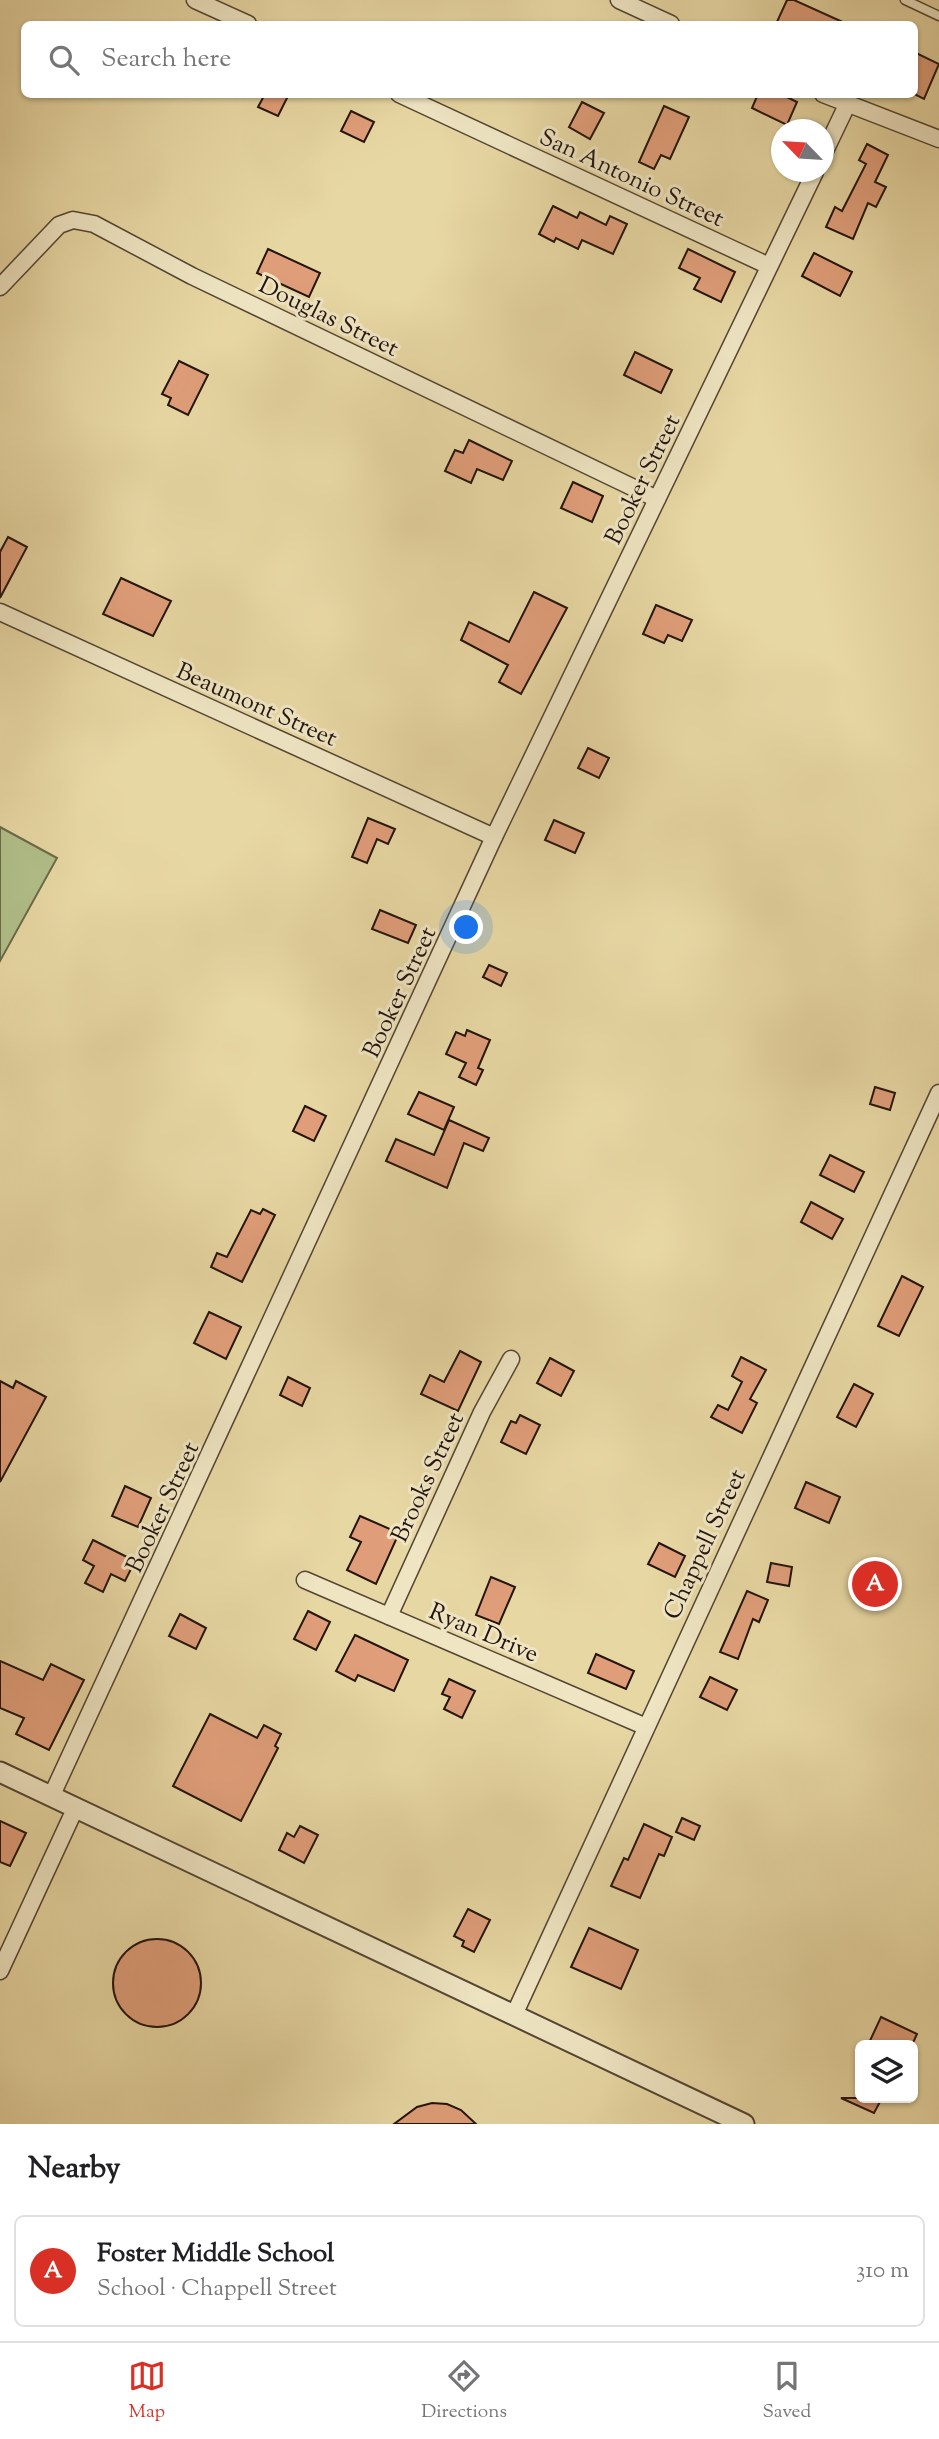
<!DOCTYPE html>
<html lang="en">
<head>
<meta charset="utf-8">
<style>
  body { margin:0; font-family:"Sorts Mill Goudy",serif; background:#f2f2f2; color:#202124 }
  .controls { position:absolute; right:21px; bottom:21px; display:grid; overflow:hidden; border-radius:10px; box-shadow:0 2px 5px #0004 }
  .controls button { width:63px; height:63px; display:grid; place-items:center; padding:0; border:0; border-bottom:2px solid #e0e0e0; background:#fff; color:#202124; font:35px sans-serif }
  .compass { position:absolute; left:771px; top:119px; width:63px; height:63px; border-radius:50%; background:#fff; box-shadow:0 2px 5px #0004; rotate:295deg }
  .you { position:absolute; left:467px; top:928px; width:24px; height:24px; margin:-18px; border:5px solid #fff; border-radius:50%; background:#1a73e8; box-shadow:0 0 0 10px #1a73e833 }
  .badge { display:grid; place-items:center; width:46px; height:46px; border-radius:50%; background:#d93025; color:#fff; font-size:23px; font-weight:700 }
  .pin { position:absolute; translate:-50% -50%; border:4px solid #fff; box-shadow:0 2px 7px #0006 }
  .list { margin:0; padding:0; list-style:none }
  h2 { display:flex; justify-content:space-between; align-items:center; height:91px; margin:0; padding:0 28px; font-size:30px }
  h2 small { font-size:23px; font-weight:400; color:#757577 }
  .list li { display:grid; grid-template-columns:46px 1fr auto; gap:21px; align-items:center; box-sizing:border-box; height:112px; margin:0 14px 14px; padding:0 14px; border:2px solid #e0e0e0; border-radius:10px }
  .list b { display:block; font-size:26px; white-space:nowrap }
  .list p { margin:0; font-size:23px; white-space:nowrap; color:#757577 }
  .list em { font-size:23px; font-style:normal; color:#757577 }
  .icon { flex:none; width:38px; height:38px; fill:none; stroke:currentColor; stroke-width:2; stroke-linecap:round; stroke-linejoin:round }
  .map { position:relative; flex:none; width:939px; height:2124px; overflow:hidden }
  .search { position:absolute; background:#fff; box-shadow:0 2px 5px #0004; left:21px; right:21px; top:21px; height:77px; display:flex; align-items:center; gap:18px; box-sizing:border-box; padding:0 24px; border-radius:10px; color:#757577; font-size:26px }
  .sheet { height:217px; background:#fff }
  nav { display:flex; justify-content:space-around; align-items:center; box-sizing:border-box; height:98px; border-top:2px solid #e0e0e0; background:#fff; font-size:19px; color:#757577 }
  nav a { display:grid; justify-items:center; gap:4px }
  nav .on { color:#d93025 }
  .map>svg:first-child { display:block }
</style>
</head>
<body>
<div class="map">
<svg width="939" height="2124" viewBox="0 0 939 2124">
  <rect width="100%" height="100%" fill="#e7d7a3"/>
  <filter id="stains"><feTurbulence type="fractalNoise" baseFrequency=".00286" numOctaves="4"/><feColorMatrix values="0 0 0 0 .2 0 0 0 0 .09 0 0 0 0 .02 0 0 0 .5 -.17"/></filter>
  <radialGradient id="worn" r=".72"><stop offset=".6" stop-color="#630" stop-opacity="0"/><stop offset="1" stop-color="#630" stop-opacity=".3"/></radialGradient>
  <path fill="#b1bf89" stroke="#6a6a4c" stroke-width="2" d="M0 827 57 858 0 961Z"/>
  <g fill="#df9e79" stroke="#23140e" stroke-width="2">
    <path d="M787 0H794L847 24H776Z"/>
    <path d="M914 52 939 64 924 99 914 94Z"/>
    <path d="M265 94H289L278 116 258 107Z"/>
    <path d="M758 94H781L797 102 787 125 752 108Z"/>
    <path d="M582 102 604 113 590 139 569 127Z"/>
    <path d="M664 106 689 117 670 159 661 155 654 169 639 162Z"/>
    <path d="M351 111 374 122 364 142 341 131Z"/>
    <path d="M867 144 888 155 875 182 886 187 876 207 868 203 853 239 826 227 835 207 842 211 866 164 859 160Z"/>
    <path d="M553 206 577 218 580 212 606 225 610 216 627 224 613 254 582 240 578 249 556 238 554 242 539 234Z"/>
    <path d="M268 249 320 273 309 297 257 273Z"/>
    <path d="M688 249 735 272 721 302 694 289 700 278 679 268Z"/>
    <path d="M814 253 852 272 840 296 802 276Z"/>
    <path d="M635 352 672 370 661 393 624 375Z"/>
    <path d="M179 361 208 375 188 415 168 405 171 398 162 394Z"/>
    <path d="M469 440 512 461 503 480 477 469 471 483 445 471 455 450 463 453Z"/>
    <path d="M573 482 603 496 592 522 561 508Z"/>
    <path d="M8 537 27 547 0 598V552Z"/>
    <path d="M121 578 171 601 153 636 103 614Z"/>
    <path d="M534 592 567 608 521 694 499 682 508 665 461 640 469 622 509 642Z"/>
    <path d="M656 605 692 620 682 641 668 635 664 643 643 634Z"/>
    <path d="M588 748 609 758 599 778 578 768Z"/>
    <path d="M368 818 395 829 388 844 377 839 367 863 352 857Z"/>
    <path d="M554 820 584 833 575 853 545 840Z"/>
    <path d="M380 910 416 925 408 943 372 929Z"/>
    <path d="M489 965 507 973 501 986 483 977Z"/>
    <path d="M467 1030 490 1040 478 1068 483 1070 476 1085 459 1077 466 1063 446 1054 456 1032 465 1036Z"/>
    <path d="M875 1087 895 1093 890 1110 870 1104Z"/>
    <path d="M419 1092 454 1107 444 1130 408 1114Z"/>
    <path d="M305 1106 326 1116 314 1141 293 1131Z"/>
    <path d="M449 1120 489 1138 483 1151 464 1143 447 1188 386 1161 396 1139 434 1155Z"/>
    <path d="M830 1155 864 1172 854 1192 820 1175Z"/>
    <path d="M811 1202 843 1219 832 1239 801 1222Z"/>
    <path d="M263 1209 275 1215 242 1282 211 1267 217 1253 227 1257 251 1210 260 1214Z"/>
    <path d="M902 1276 923 1287 899 1336 878 1326Z"/>
    <path d="M209 1312 241 1327 226 1359 194 1343Z"/>
    <path d="M460 1351 481 1362 458 1411 421 1394 430 1375 444 1382Z"/>
    <path d="M741 1357 766 1370 750 1399 757 1403 742 1433 711 1417 718 1405 728 1410 742 1382 732 1376Z"/>
    <path d="M550 1358 574 1371 561 1396 537 1383Z"/>
    <path d="M288 1377 310 1388 302 1406 280 1395Z"/>
    <path d="M0 1381 13 1388 16 1381 46 1397 0 1482Z"/>
    <path d="M854 1384 873 1394 856 1427 837 1417Z"/>
    <path d="M520 1415 540 1425 526 1454 501 1442 511 1421 516 1423Z"/>
    <path d="M806 1482 840 1497 829 1523 795 1508Z"/>
    <path d="M125 1486 151 1498 138 1527 112 1516Z"/>
    <path d="M360 1516 399 1533 376 1584 347 1570 361 1542 350 1537Z"/>
    <path d="M93 1540 135 1561 125 1581 111 1574 103 1592 85 1583 94 1566 83 1560Z"/>
    <path d="M659 1543 685 1556 675 1577 648 1564Z"/>
    <path d="M771 1563 792 1567 789 1586 767 1582Z"/>
    <path d="M491 1577 515 1587 499 1624 476 1615Z"/>
    <path d="M747 1591 768 1600 759 1622 753 1619 738 1659 720 1652Z"/>
    <path d="M308 1611 330 1622 316 1650 294 1639Z"/>
    <path d="M180 1614 206 1628 196 1649 169 1636Z"/>
    <path d="M355 1635 408 1660 394 1691 358 1675 355 1681 336 1671Z"/>
    <path d="M596 1654 634 1671 626 1689 588 1673Z"/>
    <path d="M0 1661 43 1680 51 1664 84 1680 49 1750 16 1734 24 1718 0 1708Z"/>
    <path d="M710 1677 737 1690 727 1710 700 1697Z"/>
    <path d="M449 1679 475 1691 462 1718 444 1709 450 1697 442 1694Z"/>
    <path d="M210 1714 257 1738 264 1725 281 1734 275 1746 278 1748 241 1821 173 1786Z"/>
    <path d="M682 1818 700 1826 694 1840 676 1832Z"/>
    <path d="M0 1821 26 1833 10 1866 0 1862Z"/>
    <path d="M644 1824 672 1837 664 1856 659 1854 640 1898 611 1886 624 1858 628 1860Z"/>
    <path d="M300 1826 318 1835 304 1863 279 1850 287 1833 294 1837Z"/>
    <path d="M468 1909 490 1920 474 1952 462 1946 464 1941 454 1936Z"/>
    <path d="M589 1928 638 1950 621 1989 571 1967Z"/>
    <circle cx="157" cy="1983" r="44"/>
    <path d="M881 2017 917 2034 912 2045H868Z"/>
    <path d="M841 2098H882L874 2113Z"/>
    <path d="M432 2103 447 2104 461 2110 476 2124H394L417 2107Z"/>
  </g>
  <g fill="none" stroke-linecap="round" stroke-linejoin="round">
    <defs>
      <path id="service" d="M905 0 939 16"/>
      <g id="minor">
        <path d="M195 0 248 24"/>
        <path d="M619 0 671 24"/>
        <path d="M399 94 769 266"/>
        <path d="M823 94 939 139"/>
        <path d="M824 153 847 105"/>
        <path d="M0 287 59 225 73 220 94 224 192 276 657 499"/>
        <path d="M0 612 494 837"/>
        <path d="M305 1580 644 1726"/>
        <path d="M389 1616 482 1412 511 1359"/>
        <path d="M51 1797 494 837 815 172"/>
        <path d="M0 1971 75 1809"/>
        <path d="M514 2015 939 1093"/>
      </g>
      <path id="tertiary" d="M0 1772 744 2124"/>
    </defs>
    <use href="#service" stroke="#544533" stroke-width="11"/>
    <use href="#minor" stroke="#544533" stroke-width="19"/>
    <use href="#tertiary" stroke="#544533" stroke-width="23"/>
    <use href="#service" stroke="#efe5c3" stroke-width="8"/>
    <use href="#minor" stroke="#efe5c3" stroke-width="16"/>
    <use href="#tertiary" stroke="#efe5c3" stroke-width="19"/>
  </g>
  <g text-anchor="middle" stroke-width="6" stroke-linejoin="round" paint-order="stroke">
    <g font-size="24" fill="#23140e" stroke="#efe5c3">
      <text transform="translate(632 177) rotate(25)" y="8">San Antonio Street</text>
      <text transform="translate(329 316) rotate(26)" y="8">Douglas Street</text>
      <text transform="translate(642 479) rotate(-64)" y="8">Booker Street</text>
      <text transform="translate(257 704) rotate(24)" y="8">Beaumont Street</text>
      <text transform="translate(399 992) rotate(-65)" y="8">Booker Street</text>
      <text transform="translate(427 1477) rotate(-65)" y="8">Brooks Street</text>
      <text transform="translate(162 1507) rotate(-65)" y="8">Booker Street</text>
      <text transform="translate(704 1544) rotate(-65)" y="8">Chappell Street</text>
      <text transform="translate(484 1632) rotate(23)" y="8">Ryan Drive</text>
    </g>
  </g>
  <rect width="100%" height="100%" filter="url(#stains)"/>
  <rect width="100%" height="100%" fill="url(#worn)"/>
</svg>
<div class="controls">
<button><svg class="icon" aria-label="layers" viewBox="0 0 24 24"><path d="M12 4l9 5-9 5-9-5zM3 14l9 5 9-5"/></svg></button>
</div>
<svg class="compass" viewBox="-18 -18 36 36"><path d="M0-13l5 13h-10z" fill="#e53935"/><path d="M0 13l5-13h-10z" fill="#757577"/></svg>
<div class="you"></div>
<div class="pin badge" style="left:875px;top:1584px">A</div>
<div class="search"><svg class="icon" aria-label="search" viewBox="0 0 24 24"><circle cx="10" cy="10" r="6"/><path d="M15 15l6 6"/></svg>Search here</div>
</div>
<section class="sheet">
<h2>Nearby<small></small></h2>
<ul class="list">
<li><span class="badge">A</span><div><b>Foster Middle School</b><p>School · Chappell Street</p></div><em>310 m</em></li>
</ul>
</section>
<nav>
<a class="on"><svg class="icon" aria-label="map" viewBox="0 0 24 24"><path d="M3 6l6-2 6 2 6-2v14l-6 2-6-2-6 2zM9 4v14M15 6v14"/></svg>Map</a>
<a><svg class="icon" aria-label="directions" viewBox="0 0 24 24"><path d="M12 3l9 9-9 9-9-9zM9 14v-3h6M13 9l2 2-2 2"/></svg>Directions</a>
<a><svg class="icon" aria-label="saved" viewBox="0 0 24 24"><path d="M7 4h10v16l-5-4-5 4z"/></svg>Saved</a>
</nav>
</body>
</html>
